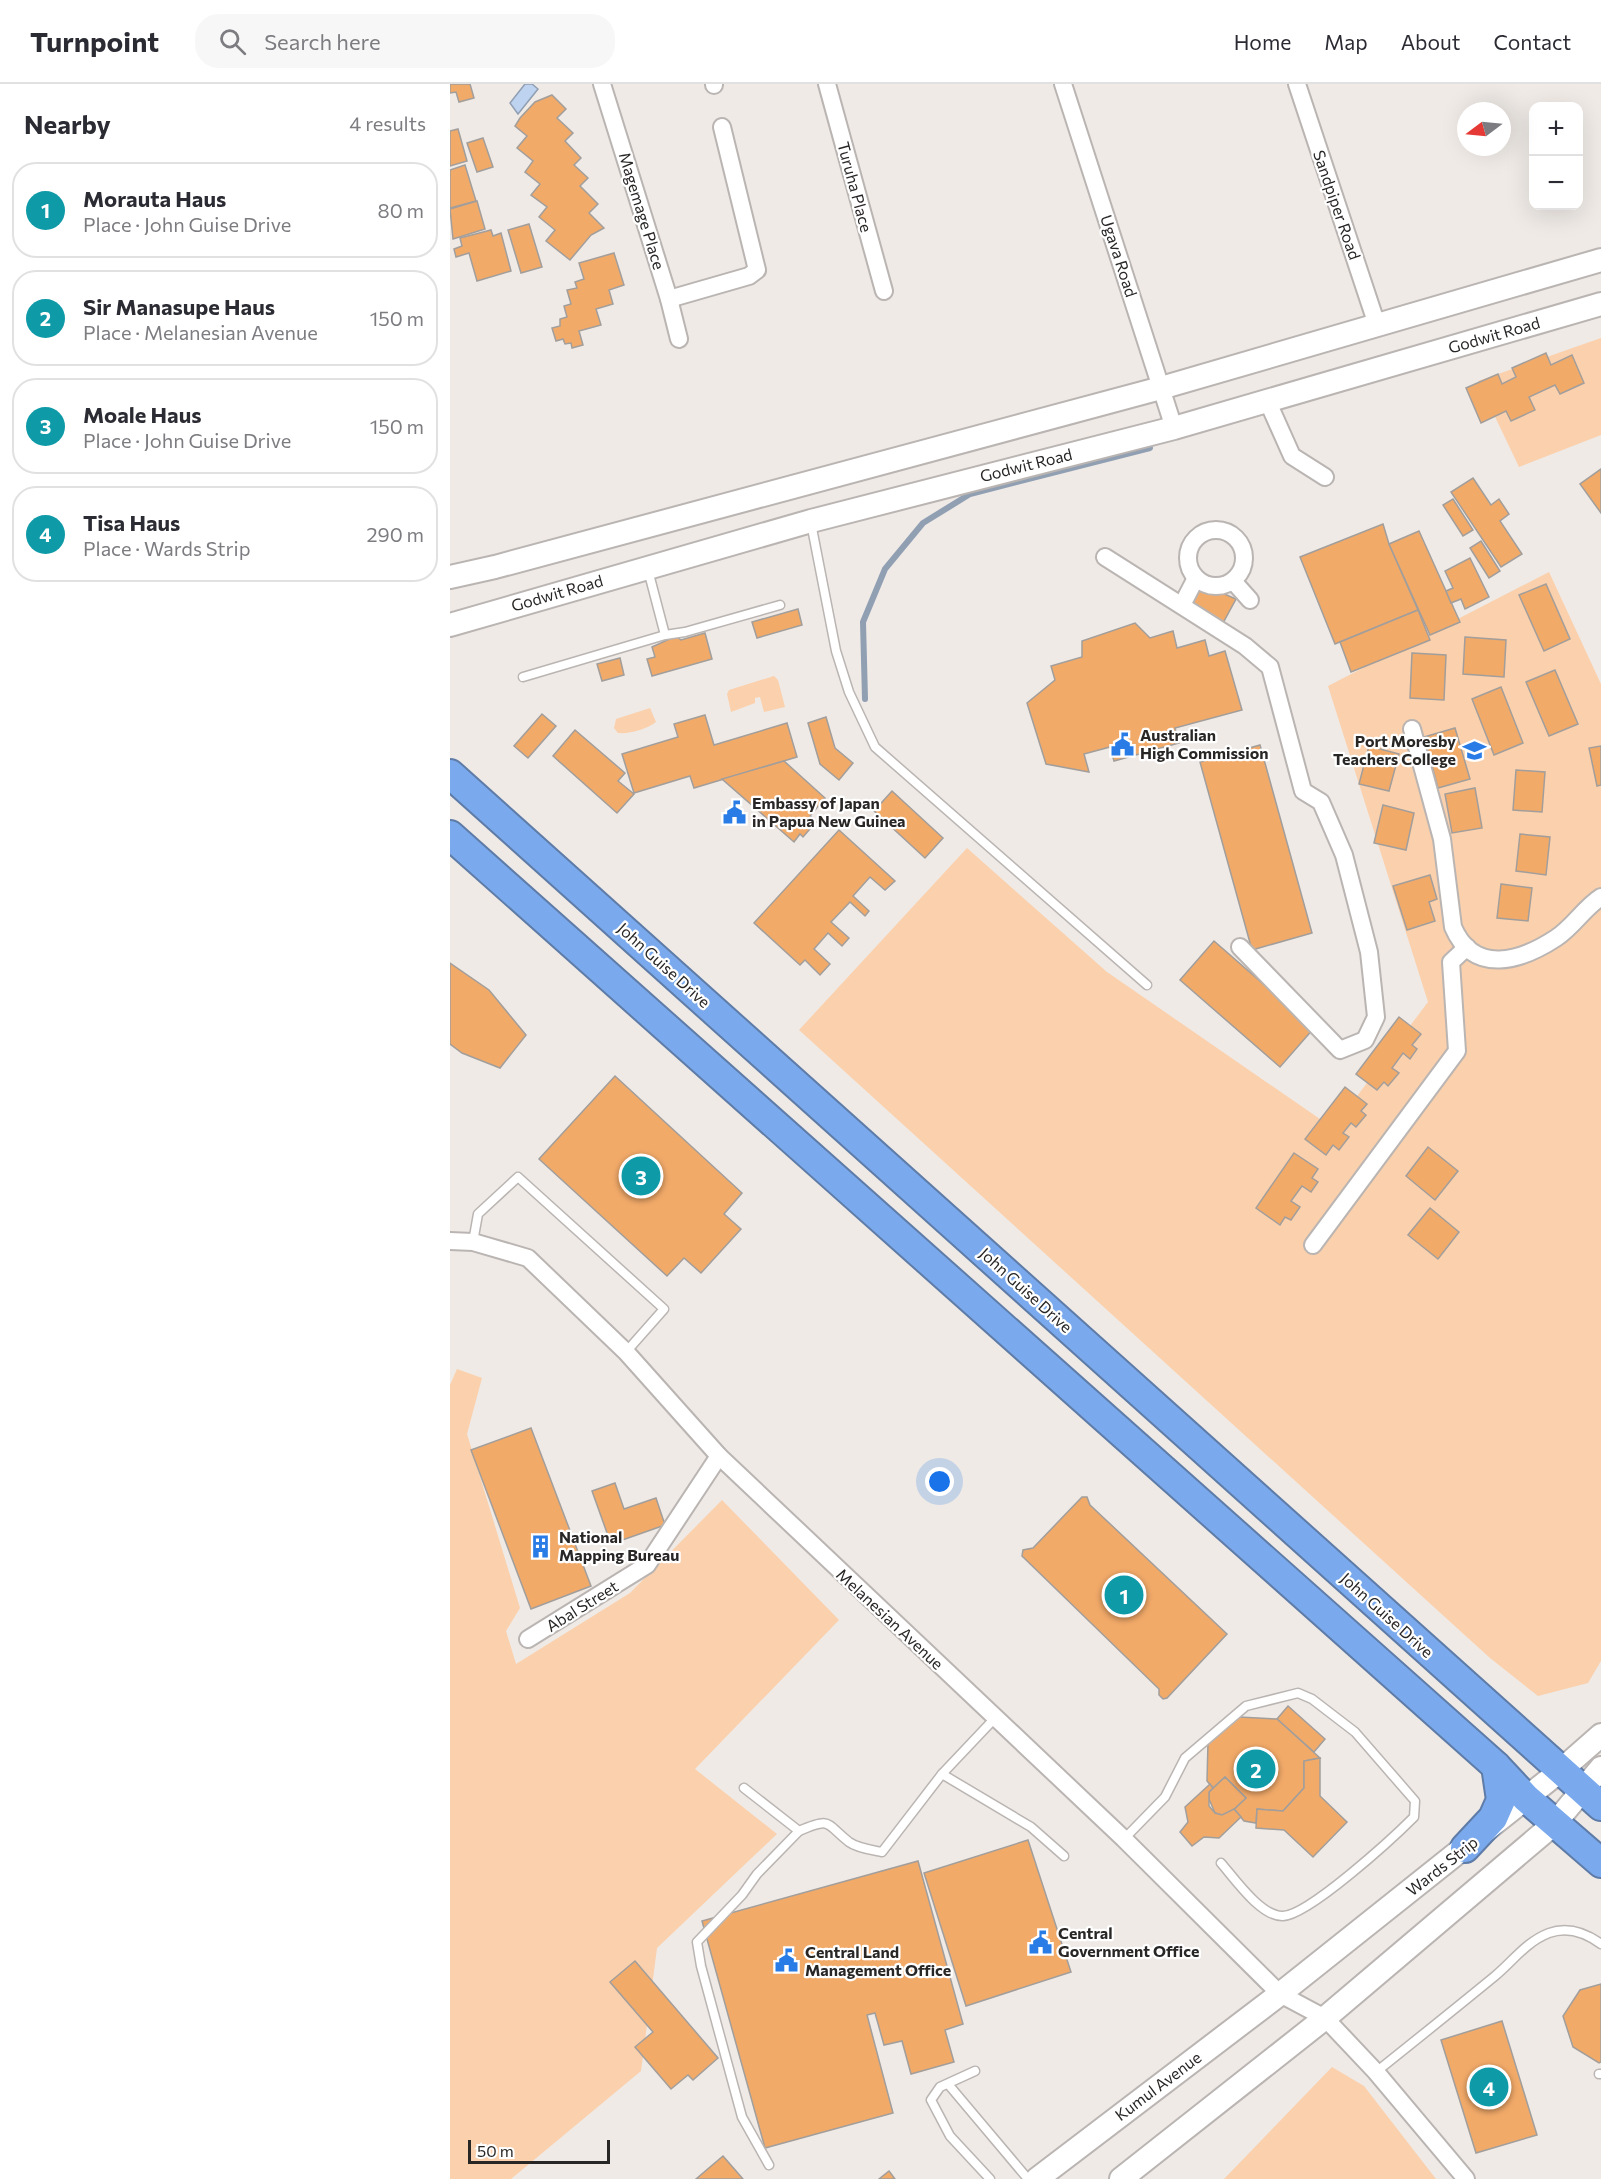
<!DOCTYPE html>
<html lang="en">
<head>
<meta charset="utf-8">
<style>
  body { margin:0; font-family:Commissioner,sans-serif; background:#f7f7f7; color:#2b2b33 }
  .controls { position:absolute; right:18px; top:18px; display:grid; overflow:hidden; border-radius:12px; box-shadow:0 6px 24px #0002 }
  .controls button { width:54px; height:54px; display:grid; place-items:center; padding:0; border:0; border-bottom:2px solid #e1e1e2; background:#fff; color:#2b2b33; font:30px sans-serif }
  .compass { position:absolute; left:1007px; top:18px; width:54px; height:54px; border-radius:50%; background:#fff; box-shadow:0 6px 24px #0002; rotate:254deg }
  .scale { position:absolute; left:18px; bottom:15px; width:142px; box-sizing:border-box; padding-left:6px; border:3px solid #292726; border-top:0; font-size:16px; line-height:21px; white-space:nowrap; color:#292726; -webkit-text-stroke:4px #fff; paint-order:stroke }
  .you { position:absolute; left:490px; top:1398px; width:21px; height:21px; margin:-15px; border:4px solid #fff; border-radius:50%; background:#1a73e8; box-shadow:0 0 0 9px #1a73e833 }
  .badge { display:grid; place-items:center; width:39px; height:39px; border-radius:50%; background:#d93025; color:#fff; font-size:20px; font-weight:700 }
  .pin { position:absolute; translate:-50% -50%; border:3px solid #fff; box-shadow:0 2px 6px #0006 }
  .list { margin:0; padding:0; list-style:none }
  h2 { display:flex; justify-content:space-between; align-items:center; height:78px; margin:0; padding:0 24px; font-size:26px }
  h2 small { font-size:20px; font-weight:400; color:#7c7c81 }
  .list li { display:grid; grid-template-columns:39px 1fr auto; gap:18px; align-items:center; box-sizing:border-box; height:96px; margin:0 12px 12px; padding:0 12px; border:2px solid #e1e1e2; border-radius:24px }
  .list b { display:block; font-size:22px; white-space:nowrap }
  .list p { margin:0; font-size:20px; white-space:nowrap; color:#7c7c81 }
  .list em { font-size:20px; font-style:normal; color:#7c7c81 }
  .icon { flex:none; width:33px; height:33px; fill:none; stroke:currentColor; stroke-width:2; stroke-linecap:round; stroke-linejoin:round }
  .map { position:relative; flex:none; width:1151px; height:2095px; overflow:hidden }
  header { display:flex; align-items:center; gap:36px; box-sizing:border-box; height:84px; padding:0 30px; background:#fff; border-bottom:2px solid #e1e1e2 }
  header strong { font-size:28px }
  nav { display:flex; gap:33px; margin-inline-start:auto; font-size:21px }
  .search { width:420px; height:54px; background:#f7f7f7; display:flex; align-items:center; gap:15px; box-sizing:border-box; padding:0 21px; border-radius:24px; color:#7c7c81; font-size:22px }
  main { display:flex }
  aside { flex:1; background:#fff }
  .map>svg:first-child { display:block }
</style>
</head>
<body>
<header>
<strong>Turnpoint</strong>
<div class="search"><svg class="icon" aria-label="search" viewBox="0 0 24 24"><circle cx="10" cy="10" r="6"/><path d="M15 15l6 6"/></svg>Search here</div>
<nav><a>Home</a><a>Map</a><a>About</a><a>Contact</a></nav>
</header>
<main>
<aside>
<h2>Nearby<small>4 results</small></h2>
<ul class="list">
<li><span class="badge" style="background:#0f9aa8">1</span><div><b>Morauta Haus</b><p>Place · John Guise Drive</p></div><em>80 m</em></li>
<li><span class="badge" style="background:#0f9aa8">2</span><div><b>Sir Manasupe Haus</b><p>Place · Melanesian Avenue</p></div><em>150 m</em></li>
<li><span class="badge" style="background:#0f9aa8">3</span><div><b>Moale Haus</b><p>Place · John Guise Drive</p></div><em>150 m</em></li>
<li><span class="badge" style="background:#0f9aa8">4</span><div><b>Tisa Haus</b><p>Place · Wards Strip</p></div><em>290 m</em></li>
</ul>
</aside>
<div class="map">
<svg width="1151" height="2095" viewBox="0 0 1151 2095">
  <rect width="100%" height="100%" fill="#efeae6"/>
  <g fill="#fbd0ac">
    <path d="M1151 254V351L1069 383 1028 297Z"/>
    <path d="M1099 488 1151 600V1577L1138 1599 1088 1612 1040 1574 349 946 517 764 657 888 883 1044 978 918 878 602Z"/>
    <path d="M324 592 328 596 335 623 314 628 310 613 305 614V619L281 628 277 610 279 606Z"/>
    <path d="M200 624 206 638C197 645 180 650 168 649L164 644 166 635Z"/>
    <path d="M7 1285 32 1294 17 1350 70 1524 56 1547 66 1580 180 1509 272 1416 389 1536 245 1685 327 1750 207 1864 191 1987 61 2095H0V1301Z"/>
    <path d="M882 1983 914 2002 986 2095H774Z"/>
  </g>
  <path fill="#bdd3f0" stroke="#919fb3" stroke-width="1.5" d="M75 0H82L88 5 68 30 60 19Z"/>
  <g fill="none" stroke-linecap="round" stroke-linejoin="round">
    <path stroke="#919fb3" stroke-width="6" d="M415 615 413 538 435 485 473 439 520 410 700 364"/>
  </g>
  <g fill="#f2aa69" stroke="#a29e9b" stroke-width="1.5">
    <path d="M0 0H20L24 14 9 18 6 8 0 9Z"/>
    <path d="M102 11 116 25 107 34 123 49 115 57 131 74 124 81 138 94 130 102 148 120 139 129 154 144 141 151 120 176 96 157 105 146 89 133 97 123 81 111 90 100 75 88 83 77 67 64 77 52 65 42 70 34 85 18Z"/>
    <path d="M8 45 17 77 0 82V47Z"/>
    <path d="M33 54 43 83 27 88 17 59Z"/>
    <path d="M15 81 26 117 0 124V86Z"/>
    <path d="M27 117 35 145 3 155 0 125Z"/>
    <path d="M79 140 92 183 71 189 58 146Z"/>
    <path d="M41 146 43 152 51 149 61 187 27 197 19 169 6 173 4 165 12 162 10 154Z"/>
    <path d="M164 169 174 201 159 206 163 220 146 225 151 241 129 247 133 261 122 264 121 259 115 260 113 255 106 257 102 244 110 242V235L117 233 114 222 121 220 117 206 127 204 125 198 134 195 129 179Z"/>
    <path d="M1096 269 1101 281 1122 271 1134 299 1110 310 1105 301 1079 313 1085 326 1061 337 1056 327 1031 339 1016 304 1048 290 1052 300 1066 293 1062 284Z"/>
    <path d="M1151 385V429L1130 400Z"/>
    <path d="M1023 394 1041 421 1049 415 1059 430 1050 437 1072 470 1051 483 1001 408Z"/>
    <path d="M1003 415 1023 446 1013 452 993 421Z"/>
    <path d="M933 440 939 460 968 526 885 560 850 473Z"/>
    <path d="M969 447 1010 538 980 551 939 460Z"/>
    <path d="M1031 457 1050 487 1039 494 1020 464Z"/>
    <path d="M1020 474 1039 513 1015 525 1011 515 1001 519 996 507 1003 504 995 487Z"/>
    <path d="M752 500 786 515 773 539 741 521Z"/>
    <path d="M1096 500 1120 555 1094 567 1069 511Z"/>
    <path d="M348 525 352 541 307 554 302 538Z"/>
    <path d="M968 526 980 556 901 588 890 558Z"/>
    <path d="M685 539 700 554 723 547 727 564 755 556 759 572 775 567 792 626 725 644 729 659 664 677 660 663 634 670 639 688 596 680 577 619 605 596 601 582 632 573V557Z"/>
    <path d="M255 549 262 575 202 592 197 575 205 573 202 563 226 552 231 556Z"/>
    <path d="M1015 553 1056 556 1054 593 1013 590Z"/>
    <path d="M962 569 996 571 994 616 960 614Z"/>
    <path d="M170 574 174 591 152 597 147 580Z"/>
    <path d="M1105 586 1128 640 1099 652 1076 598Z"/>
    <path d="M1051 603 1073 659 1044 671 1022 615Z"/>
    <path d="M92 630 106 642 78 674 64 662Z"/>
    <path d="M255 631 264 661 337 639 347 673 244 704 240 692 184 709 172 670 228 653 224 640Z"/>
    <path d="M376 633 385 664 403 679 389 696 370 680 358 639Z"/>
    <path d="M1005 644 1020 695 988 704 974 653Z"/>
    <path d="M125 646 175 689 168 697 184 710 167 729 103 672Z"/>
    <path d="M810 661 862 849 802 866 750 678Z"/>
    <path d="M919 662 949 670 939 707 909 700Z"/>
    <path d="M1151 662V701L1147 702 1139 664Z"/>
    <path d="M334 677 375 714 360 732 366 738 353 753 350 750 344 758 272 695Z"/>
    <path d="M1066 686 1095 688 1092 728 1063 726Z"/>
    <path d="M1025 704 1032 744 1002 749 995 710Z"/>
    <path d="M442 707 493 754 475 774 424 727Z"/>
    <path d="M933 721 964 729 956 766 924 759Z"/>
    <path d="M389 746 445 797 435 806 420 793 403 812 419 827 415 832 400 818 381 838 399 854 392 862 378 849 364 865 380 880 370 891 355 876 350 881 304 839Z"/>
    <path d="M1070 750 1100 753 1096 791 1066 787Z"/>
    <path d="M980 791 987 815 979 818 985 837 957 846 943 802Z"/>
    <path d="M1051 800 1082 804 1078 837 1047 834Z"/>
    <path d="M764 857 864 944 830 983 730 896Z"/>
    <path d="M0 879 39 906 76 951 50 984 12 969 0 960Z"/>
    <path d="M949 933 971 950 962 961 967 965 960 975 953 969 942 984 949 989 938 1002 934 998 927 1006 906 990Z"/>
    <path d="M165 992 292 1109 274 1130 291 1145 251 1189 234 1174 217 1192 89 1075Z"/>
    <path d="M895 1003 917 1020 911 1027 916 1031 906 1043 901 1039 893 1049 899 1053 889 1066 883 1061 876 1071 855 1055Z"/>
    <path d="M978 1063 1008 1087 985 1116 956 1092Z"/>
    <path d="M844 1069 868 1085 862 1094 868 1098 861 1108 852 1102 841 1117 850 1123 841 1136 835 1133 830 1141 806 1124Z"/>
    <path d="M980 1124 1009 1148 988 1175 958 1151Z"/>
    <path d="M81 1344 141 1502 81 1525 21 1366Z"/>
    <path d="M165 1399 174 1425 206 1414 215 1441 161 1460 142 1407Z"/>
    <path d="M632 1413H637L640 1421 777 1550 717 1614 713 1615 709 1611V1605L572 1472 573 1466 583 1464Z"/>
    <path d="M838 1622 875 1655 864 1668 827 1635Z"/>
    <path d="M789 1633 827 1635 870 1674 854 1677V1704L833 1727 807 1725 806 1739 794 1737 784 1725 796 1714 775 1693 763 1704 757 1697 758 1658Z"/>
    <path d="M870 1674V1712L897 1738 863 1773 834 1746 806 1744 807 1725 833 1727 854 1704V1677Z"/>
    <path d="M775 1693 796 1714 780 1729 772 1731 765 1729 759 1715V1708Z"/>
    <path d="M760 1700 763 1704 759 1708V1722L765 1729 772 1731 784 1725 791 1733 769 1754 754 1753 742 1762 730 1748 738 1738 735 1723Z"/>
    <path d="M578 1756 621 1888 516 1922 474 1789Z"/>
    <path d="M468 1777 513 1940 495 1946 504 1978 461 1990 452 1957 434 1961 425 1929 417 1931 443 2029 315 2064 252 1837Z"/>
    <path d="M185 1877 268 1974 243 1996 238 1991 221 2005 185 1963 203 1948 160 1898Z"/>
    <path d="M1151 1900V1978L1149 1979 1123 1963 1113 1932 1130 1906Z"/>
    <path d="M1052 1937 1087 2051 1026 2069 991 1956Z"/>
    <path d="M273 2072 293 2095H246Z"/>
    <path d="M439 2087 445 2095H429Z"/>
  </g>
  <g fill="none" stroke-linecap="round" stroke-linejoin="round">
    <defs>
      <g id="lane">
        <path d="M361 439 386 567 399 608 425 663 697 901"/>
        <path d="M215 551 235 548 330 521"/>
        <path d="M73 593 215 551 198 486"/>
        <path d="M23 1158 28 1130 68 1093 214 1225 176 1268"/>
        <path d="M492 1690 545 1634"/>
        <path d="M294 1704 349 1747C382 1733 375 1739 399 1758 407 1764 422 1766 432 1768L492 1690 581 1743 614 1772"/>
        <path d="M674 1755 715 1713 735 1674 796 1622 848 1609 862 1615 905 1648 965 1717 964 1733C943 1754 859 1831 833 1832 811 1833 784 1794 771 1779"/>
        <path d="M525 1987 490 2003 481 2016 500 2052 540 2095"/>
        <path d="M926 1988C966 1956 1006 1924 1045 1892 1064 1876 1076 1858 1099 1849 1118 1842 1136 1849 1151 1860"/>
        <path d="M1149 1990H1151"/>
        <path d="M498 2000 578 2095"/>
        <path d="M319 2081 292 2033 251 1882 247 1858 292 1811 307 1790 349 1747"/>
      </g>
      <g id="street">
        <path d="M152 0 219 215 229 255"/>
        <path d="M264 0V1"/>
        <path d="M377 0 434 207"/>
        <path d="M613 0 724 344"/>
        <path d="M847 0 927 241"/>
        <path d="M219 215 299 192 307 186 272 43"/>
        <path d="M817 316 842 372 875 393"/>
        <circle cx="766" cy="474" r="28"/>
        <path d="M655 473 795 562 820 583 853 707 871 718 894 771 919 868 926 933 915 956 890 966 790 863"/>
        <path d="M783 497 800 516"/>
        <path d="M732 521 746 494"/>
        <path d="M962 645 992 755 1003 843C1024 892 1071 877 1106 854 1123 843 1134 824 1151 813"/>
        <path d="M0 1157 23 1158 78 1174 176 1268 269 1372 674 1755 830 1910 875 1934 926 1988 1016 2095"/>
        <path d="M863 1161 1007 967 1001 878 1017 863"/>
        <path d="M78 1555 197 1481 269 1372"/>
      </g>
      <g id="secondary">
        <path d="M0 493 45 483 711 304 1151 176"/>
        <path d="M0 541 361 437 724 344 1151 220"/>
        <path d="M587 2095 830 1910 1110 1687 1151 1651"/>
        <path d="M671 2095 875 1934 1105 1739 1151 1684"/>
      </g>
      <g id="highway">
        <path d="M0 690 1151 1722"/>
        <path d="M0 751 1046 1682 1076 1714 1151 1779"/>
        <path d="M1015 1764 1043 1734 1051 1716 1046 1682"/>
      </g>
    </defs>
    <use href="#lane" stroke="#bab5b2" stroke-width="11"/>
    <use href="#street" stroke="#bab5b2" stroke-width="20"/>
    <use href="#secondary" stroke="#bab5b2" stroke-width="26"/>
    <use href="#highway" stroke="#5e7ca7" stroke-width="32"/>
    <use href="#lane" stroke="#fff" stroke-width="8"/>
    <use href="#street" stroke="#fff" stroke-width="16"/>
    <use href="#secondary" stroke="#fff" stroke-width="22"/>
    <use href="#highway" stroke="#7aaaed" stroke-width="28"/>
  </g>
  <defs>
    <symbol id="civic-bare" viewBox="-9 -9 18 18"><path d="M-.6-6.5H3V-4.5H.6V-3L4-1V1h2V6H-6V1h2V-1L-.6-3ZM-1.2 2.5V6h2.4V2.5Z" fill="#297ce6" stroke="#fff" stroke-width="2.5" paint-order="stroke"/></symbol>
    <symbol id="school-bare" viewBox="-9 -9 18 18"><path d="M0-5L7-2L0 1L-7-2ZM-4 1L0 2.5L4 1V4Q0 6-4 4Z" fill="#297ce6" stroke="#fff" stroke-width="2.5" paint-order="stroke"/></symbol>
    <symbol id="building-bare" viewBox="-9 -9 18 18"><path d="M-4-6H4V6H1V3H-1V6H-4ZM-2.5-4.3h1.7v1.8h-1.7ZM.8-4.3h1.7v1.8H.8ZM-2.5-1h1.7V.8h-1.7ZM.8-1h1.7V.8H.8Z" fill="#297ce6" stroke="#fff" stroke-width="2.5" paint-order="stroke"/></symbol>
  </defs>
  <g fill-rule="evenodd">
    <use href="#civic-bare" x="656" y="644" width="33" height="33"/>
    <use href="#school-bare" x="1008" y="650" width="33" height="33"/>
    <use href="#civic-bare" x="268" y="712" width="33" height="33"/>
    <use href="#building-bare" x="74" y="1446" width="33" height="33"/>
    <use href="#civic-bare" x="574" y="1842" width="33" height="33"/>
    <use href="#civic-bare" x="320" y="1860" width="33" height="33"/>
  </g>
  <g text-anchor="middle" stroke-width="4.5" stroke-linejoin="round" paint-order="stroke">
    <g font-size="16" fill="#292726" stroke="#fff">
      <text transform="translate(405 103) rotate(75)" y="6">Turuha Place</text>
      <text transform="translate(887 121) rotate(71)" y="6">Sandpiper Road</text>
      <text transform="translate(192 127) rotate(73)" y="6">Magemage Place</text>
      <text transform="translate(669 172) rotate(72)" y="6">Ugava Road</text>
      <text transform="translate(1044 251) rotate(-16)" y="6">Godwit Road</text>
      <text transform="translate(576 381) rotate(-14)" y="6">Godwit Road</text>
      <text transform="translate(107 509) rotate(-16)" y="6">Godwit Road</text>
      <text transform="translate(214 881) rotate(42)" y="6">John Guise Drive</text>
      <text transform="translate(576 1206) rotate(42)" y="6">John Guise Drive</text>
      <text transform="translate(132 1522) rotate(-32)" y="6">Abal Street</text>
      <text transform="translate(937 1531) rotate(42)" y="6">John Guise Drive</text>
      <text transform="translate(440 1535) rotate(43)" y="6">Melanesian Avenue</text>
      <text transform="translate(992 1782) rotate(-38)" y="6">Wards Strip</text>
      <text transform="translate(708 2002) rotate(-37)" y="6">Kumul Avenue</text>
    </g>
    <g font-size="16" font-weight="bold" fill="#292726" stroke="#fff" text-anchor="start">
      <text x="690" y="657">Australian<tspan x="690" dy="18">High Commission</tspan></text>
      <text x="1006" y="663" text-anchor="end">Port Moresby<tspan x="1006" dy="18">Teachers College</tspan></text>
      <text x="302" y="725">Embassy of Japan<tspan x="302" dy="18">in Papua New Guinea</tspan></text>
      <text x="109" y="1459">National<tspan x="109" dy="18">Mapping Bureau</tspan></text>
      <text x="608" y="1855">Central<tspan x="608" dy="18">Government Office</tspan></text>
      <text x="355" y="1874">Central Land<tspan x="355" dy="18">Management Office</tspan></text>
    </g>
  </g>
</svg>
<div class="controls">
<button>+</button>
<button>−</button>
</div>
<svg class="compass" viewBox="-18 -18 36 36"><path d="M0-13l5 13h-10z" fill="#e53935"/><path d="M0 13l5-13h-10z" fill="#7c7c81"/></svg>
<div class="scale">50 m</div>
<div class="you"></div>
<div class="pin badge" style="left:674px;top:1511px;background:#0f9aa8">1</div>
<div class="pin badge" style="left:806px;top:1685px;background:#0f9aa8">2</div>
<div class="pin badge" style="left:191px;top:1092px;background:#0f9aa8">3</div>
<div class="pin badge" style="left:1039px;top:2003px;background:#0f9aa8">4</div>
</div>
</main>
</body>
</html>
